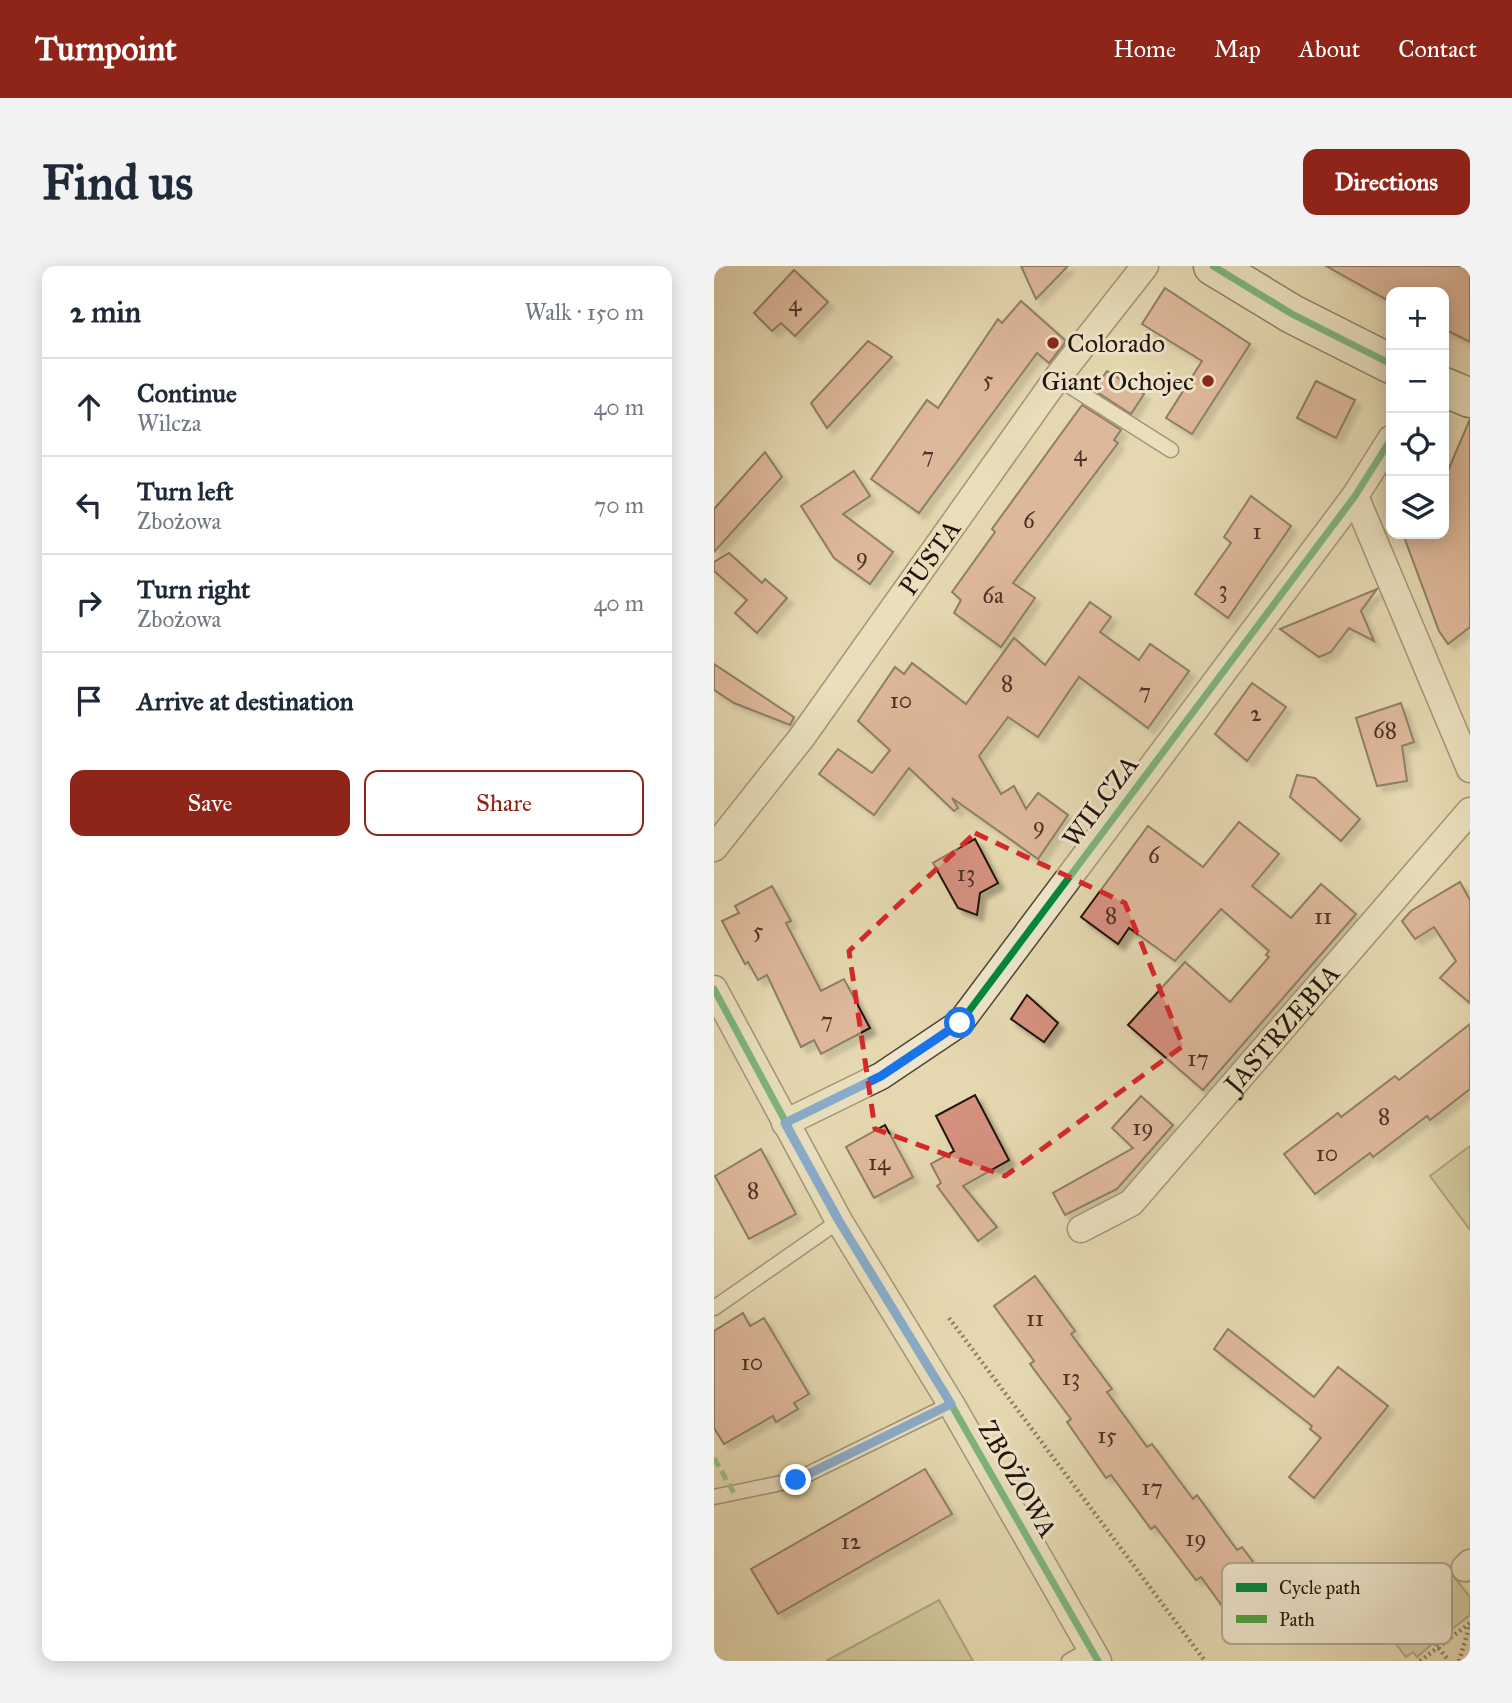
<!DOCTYPE html>
<html lang="en">
<head>
<meta charset="utf-8">
<style>
  body { margin:0; font-family:"IM FELL Great Primer",serif; background:#f2f2f3; color:#1f2937 }
  .controls { position:absolute; right:21px; top:21px; display:grid; overflow:hidden; border-radius:14px; box-shadow:0 4px 18px #0003 }
  .controls button { width:63px; height:63px; display:grid; place-items:center; padding:0; border:0; border-bottom:2px solid #e0e1e3; background:#fff; color:#1f2937; font:35px sans-serif }
  .stop { position:absolute; width:21px; height:21px; margin:-16px; border:5px solid #1a73e8; border-radius:50%; background:#fff }
  .stop.end { background:#1a73e8; border-color:#fff; box-shadow:0 2px 7px #0008 }
  .list { margin:0; padding:0; list-style:none }
  h2 { display:flex; justify-content:space-between; align-items:center; height:91px; margin:0; padding:0 28px; font-size:30px }
  h2 small { font-size:23px; font-weight:400; color:#747a83 }
  .list li { display:grid; grid-template-columns:46px 1fr auto; gap:21px; align-items:center; box-sizing:border-box; height:98px; padding:0 28px; border-top:2px solid #e0e1e3 }
  .list b { display:block; font-size:26px; white-space:nowrap }
  .list p { margin:0; font-size:23px; white-space:nowrap; color:#747a83 }
  .list em { font-size:23px; font-style:normal; color:#747a83 }
  .actions { display:flex; gap:14px; padding:21px 28px }
  .actions a { flex:1; padding:16px 0; border:2px solid #8f2418; border-radius:14px; text-align:center; font-size:24px; color:#8f2418 }
  .actions .main { background:#8f2418; color:#fff }
  .icon { flex:none; width:38px; height:38px; fill:none; stroke:currentColor; stroke-width:2; stroke-linecap:round; stroke-linejoin:round }
  .map { position:relative; flex:none; width:756px; height:1395px; overflow:hidden; border-radius:14px }
  header { display:flex; align-items:center; gap:42px; box-sizing:border-box; height:98px; padding:0 35px; background:#8f2418; color:#fff }
  header strong { font-size:33px }
  nav { display:flex; gap:38px; margin-inline-start:auto; font-size:24px }
  .intro { display:flex; align-items:center; justify-content:space-between; box-sizing:border-box; height:168px; padding:0 42px }
  h1 { margin:0; font-size:49px }
  .button { padding:18px 32px; border-radius:14px; background:#8f2418; color:#fff; font-size:24px; font-weight:700 }
  main { display:flex; gap:42px; padding:0 42px }
  aside { flex:1; background:#fff; border-radius:14px; box-shadow:0 4px 18px #0003 }
  .map>svg:first-child { display:block }
</style>
</head>
<body>
<header>
<strong>Turnpoint</strong>
<nav><a>Home</a><a>Map</a><a>About</a><a>Contact</a></nav>
</header>
<div class="intro"><h1>Find us</h1><a class="button">Directions</a></div>
<main>
<aside>
<h2>2 min<small>Walk · 150 m</small></h2>
<ul class="list">
<li><svg class="icon" aria-label="ahead" viewBox="0 0 24 24"><path d="M12 20V5M6 11l6-6 6 6"/></svg><div><b>Continue</b><p>Wilcza</p></div><em>40 m</em></li>
<li><svg class="icon" aria-label="left" viewBox="0 0 24 24"><path d="M17 20v-9H6M10 6l-5 5 5 5"/></svg><div><b>Turn left</b><p>Zbożowa</p></div><em>70 m</em></li>
<li><svg class="icon" aria-label="right" viewBox="0 0 24 24"><path d="M7 20v-9h11M14 6l5 5-5 5"/></svg><div><b>Turn right</b><p>Zbożowa</p></div><em>40 m</em></li>
<li><svg class="icon" aria-label="arrive" viewBox="0 0 24 24"><path d="M6 21V4h12l-3 4 3 4H6"/></svg><div><b>Arrive at destination</b></div></li>
</ul>
<div class="actions"><a class="main">Save</a><a>Share</a></div>
</aside>
<div class="map">
<svg width="756" height="1395" viewBox="0 0 756 1395">
  <defs>
    <filter id="shadow"><feDropShadow dx="6" dy="6" stdDeviation="2" flood-color="#0004"/></filter>
  </defs>
  <rect width="100%" height="100%" fill="#e5d8b0"/>
  <filter id="stains"><feTurbulence type="fractalNoise" baseFrequency=".00286" numOctaves="4"/><feColorMatrix values="0 0 0 0 .2 0 0 0 0 .09 0 0 0 0 .02 0 0 0 .5 -.17"/></filter>
  <radialGradient id="worn" r=".72"><stop offset=".6" stop-color="#630" stop-opacity="0"/><stop offset="1" stop-color="#630" stop-opacity=".3"/></radialGradient>
  <g fill="#bbbc87" stroke="#6e6749" stroke-width="2">
    <path d="M756 880V964L716 910Z"/>
    <path d="M737 1307 756 1331V1349L723 1375 684 1326Z"/>
    <path d="M679 1330 717 1379 703 1391 699 1386 692 1391 672 1365 657 1375 643 1356Z"/>
    <path d="M225 1334 259 1395H112Z"/>
  </g>
  <g fill="#d5917f" stroke="#21120b" stroke-width="2" filter="url(#shadow)">
    <path d="M307 0H354L322 33Z"/>
    <path d="M612 0H756V76L730 63V26H677V36Z"/>
    <path d="M80 4 114 36 81 70 67 57 58 65 40 47Z"/>
    <path d="M451 22 536 78 478 168 452 152 488 95 428 58Z"/>
    <path d="M307 35 352 75 335 97 323 87 205 247 157 213 213 134 224 142 284 53 288 57Z"/>
    <path d="M154 75 178 91 113 162 97 137Z"/>
    <path d="M393 105 430 128 417 148 380 124Z"/>
    <path d="M602 115 641 134 622 172 583 152Z"/>
    <path d="M368 139 407 164 400 174 404 177 299 317 321 332 287 381 240 347 247 334 238 326 281 266 278 263Z"/>
    <path d="M756 153V361L734 378 725 365 689 268H730V214Z"/>
    <path d="M51 186 68 211 0 286V243Z"/>
    <path d="M140 205 156 230 129 248 179 286 156 318 120 292 87 240Z"/>
    <path d="M537 230 577 260 514 352 481 328 517 277 510 271Z"/>
    <path d="M15 287 48 317 51 313 73 332 43 367 21 347 33 334 0 305V296Z"/>
    <path d="M663 323 647 345 660 375 635 362 617 386 605 391 566 363Z"/>
    <path d="M376 336 397 351 386 366 425 394 436 378 475 405 434 462 365 411 324 471 294 451 265 490 287 528 300 520 312 543 324 527 354 549 324 593 238 532 244 542 240 545 195 502 160 549 105 508 124 483 158 507 176 484 144 455 181 401 190 408 198 397 252 438 300 372 331 399Z"/>
    <path d="M0 398 80 451 76 459 20 437 0 424Z"/>
    <path d="M538 417 572 441 533 495 501 468Z"/>
    <path d="M687 437 700 476 688 480 693 515 663 520 642 452Z"/>
    <path d="M583 509 601 512 646 553 627 575 576 531Z"/>
    <path d="M525 556 565 588 538 620 577 652 607 618 642 648 489 824 414 759 471 696 516 736 555 691 552 689 555 685 507 643 461 695 415 662 404 678 367 651 434 560 489 601Z"/>
    <path d="M261 573 284 617 266 627 263 649 244 642 219 597Z"/>
    <path d="M746 616 756 634V737L726 712 742 695 720 661 701 673 688 655 697 645Z"/>
    <path d="M58 620 77 655 72 657 107 725 130 713 156 762 107 788 100 774 87 781 53 709 44 714 34 696 31 698 8 655 25 647 21 640Z"/>
    <path d="M313 729 344 757 330 776 297 753Z"/>
    <path d="M756 758V823L716 854 713 850 659 891 656 887 601 928 570 888 624 847 627 851 681 810 685 814Z"/>
    <path d="M261 829 295 894 249 920 283 961 264 975 223 920 227 917 217 898 240 885 222 850Z"/>
    <path d="M427 830 459 859 403 923 351 949 339 927 419 882 398 862Z"/>
    <path d="M171 859 199 911 160 932 132 881Z"/>
    <path d="M47 883 82 948 35 973 1 910Z"/>
    <path d="M321 1010 361 1065 357 1068 398 1123 393 1126 433 1181 438 1178 479 1233 483 1229 523 1284 528 1281 568 1335 527 1366 487 1311 482 1314 441 1260 437 1263 397 1209 392 1212 353 1156 357 1153 316 1098 320 1095 280 1040Z"/>
    <path d="M29 1047 36 1060 50 1052 95 1128 80 1137 84 1143 62 1156 59 1150 10 1178 0 1162V1065Z"/>
    <path d="M514 1063 600 1131 624 1101 674 1140 600 1232 575 1211 607 1172 596 1163 598 1160 500 1083Z"/>
    <path d="M211 1203 238 1248 64 1348 37 1303Z"/>
  </g>
  <g fill="none" stroke-linecap="round" stroke-linejoin="round">
    <defs>
      <g id="lane">
        <path d="M343 112 457 184"/>
        <path d="M0 1042 125 955"/>
        <path d="M0 1231 82 1214 237 1138"/>
        <path d="M355 1395 376 1383"/>
      </g>
      <g id="street">
        <path d="M641 230 756 503"/>
        <path id="s1" d="M0 582 88 471 343 112 431 0"/>
        <path d="M0 723 125 955 237 1138 384 1395"/>
        <path d="M71 857 167 810 246 757 641 230 677 173"/>
        <path id="s2" d="M367 963 417 937 756 545"/>
        <path d="M751 1302 756 1297"/>
      </g>
      <g id="secondary">
        <path d="M499 0 578 48 677 98"/>
        <path d="M730 121 756 132"/>
      </g>
    </defs>
    <use href="#lane" stroke="#524434" stroke-width="17"/>
    <use href="#street" stroke="#524434" stroke-width="29"/>
    <use href="#secondary" stroke="#21120b" stroke-width="41"/>
    <g stroke="#21120b" stroke-width="4.5" stroke-dasharray="2 3.5" stroke-linecap="butt">
      <path d="M235 1052 491 1395"/>
      <path d="M680 1326 735 1395"/>
      <path d="M706 1395 756 1357"/>
      <path d="M745 1395 756 1359"/>
    </g>
    <use href="#lane" stroke="#eee6cc" stroke-width="14"/>
    <use href="#street" stroke="#eee6cc" stroke-width="26"/>
    <use href="#secondary" stroke="#eee6cc" stroke-width="38"/>
    <path stroke="#50a03e" stroke-width="5" stroke-dasharray="10 5" stroke-linecap="butt" d="M0 1192 20 1227"/>
    <defs>
      <g id="cycleway">
        <path d="M499 0 578 48 677 98"/>
        <path d="M0 723 125 955 237 1138 384 1395"/>
        <path d="M71 857 167 810 246 757 641 230 677 173"/>
      </g>
    </defs>
    <use href="#cycleway" stroke="#eee6cc" stroke-width="11"/>
    <use href="#cycleway" stroke="#00873e" stroke-width="7"/>
  </g>
  <g fill="none" stroke-linecap="round" stroke-linejoin="round">
    <path stroke="#1a73e8" stroke-width="9" d="M82 1214 237 1138 125 955 71 857 167 810 246 757"/>
  </g>
  <path d="M0 0H756V1395H0ZM261 567 411 637 469 780 291 910 161 863 135 685Z" fill="#e5d8b0" fill-opacity=".55" fill-rule="evenodd"/>
  <path fill="none" stroke="#d62828" stroke-width="5" stroke-dasharray="14 9" stroke-linejoin="round" d="M261 567 411 637 469 780 291 910 161 863 135 685Z"/>
  <g fill="#8f2418" stroke="#eee6cc" stroke-width="2.5">
    <circle cx="339" cy="77" r="7"/>
    <circle cx="494" cy="115" r="7"/>
  </g>
  <g text-anchor="middle" stroke-width="6" stroke-linejoin="round" paint-order="stroke">
    <g font-size="23" fill="#4e3228">
      <text x="81" y="45">4</text>
      <text x="274" y="121">5</text>
      <text x="366" y="195">4</text>
      <text x="214" y="197">7</text>
      <text x="315" y="262">6</text>
      <text x="543" y="273">1</text>
      <text x="148" y="298">9</text>
      <text x="509" y="331">3</text>
      <text x="279" y="337">6a</text>
      <text x="293" y="425">8</text>
      <text x="431" y="433">7</text>
      <text x="187" y="442">10</text>
      <text x="542" y="455">2</text>
      <text x="671" y="472">68</text>
      <text x="325" y="567">9</text>
      <text x="440" y="597">6</text>
      <text x="252" y="615">13</text>
      <text x="397" y="657">8</text>
      <text x="609" y="658">11</text>
      <text x="44" y="672">5</text>
      <text x="113" y="762">7</text>
      <text x="484" y="800">17</text>
      <text x="670" y="858">8</text>
      <text x="429" y="869">19</text>
      <text x="613" y="895">10</text>
      <text x="165" y="904">14</text>
      <text x="39" y="932">8</text>
      <text x="321" y="1060">11</text>
      <text x="38" y="1104">10</text>
      <text x="357" y="1119">13</text>
      <text x="393" y="1177">15</text>
      <text x="438" y="1229">17</text>
      <text x="482" y="1280">19</text>
      <text x="137" y="1283">12</text>
    </g>
    <g font-size="26" fill="#21120b" stroke="#eee6cc" text-anchor="start">
      <text x="353" y="86">Colorado</text>
      <text x="480" y="124" text-anchor="end">Giant Ochojec</text>
    </g>
    <g font-size="26" fill="#21120b" stroke="#eee6cc">
      <text dy="9" stroke="none"><textPath href="#s1" startOffset="362">PUSTA</textPath></text>
      <text transform="translate(386 535) rotate(-53)" y="9">WILCZA</text>
      <text dy="9" stroke="none"><textPath href="#s2" startOffset="287">JASTRZĘBIA</textPath></text>
      <text transform="translate(304 1213) rotate(60)" y="9">ZBOŻOWA</text>
    </g>
  </g>
  <rect x="508" y="1297" width="230" height="81" rx="10" fill="#eee6cc" stroke="#b0a692" stroke-width="2"/>
  <rect x="522" y="1317" width="31" height="9" fill="#00873e"/>
  <rect x="522" y="1349" width="31" height="8" fill="#50a03e"/>
  <g font-size="19" fill="#21120b">
    <text x="565" y="1328">Cycle path</text>
    <text x="565" y="1360">Path</text>
  </g>
  <rect width="100%" height="100%" filter="url(#stains)"/>
  <rect width="100%" height="100%" fill="url(#worn)"/>
</svg>
<div class="controls">
<button>+</button>
<button>−</button>
<button><svg class="icon" aria-label="locate" viewBox="0 0 24 24"><circle cx="12" cy="12" r="6"/><path d="M12 2v4M12 18v4M2 12h4M18 12h4"/></svg></button>
<button><svg class="icon" aria-label="layers" viewBox="0 0 24 24"><path d="M12 4l9 5-9 5-9-5zM3 14l9 5 9-5"/></svg></button>
</div>
<div class="stop" style="left:246px;top:757px"></div>
<div class="stop end" style="left:82px;top:1214px"></div>
</div>
</main>
</body>
</html>
